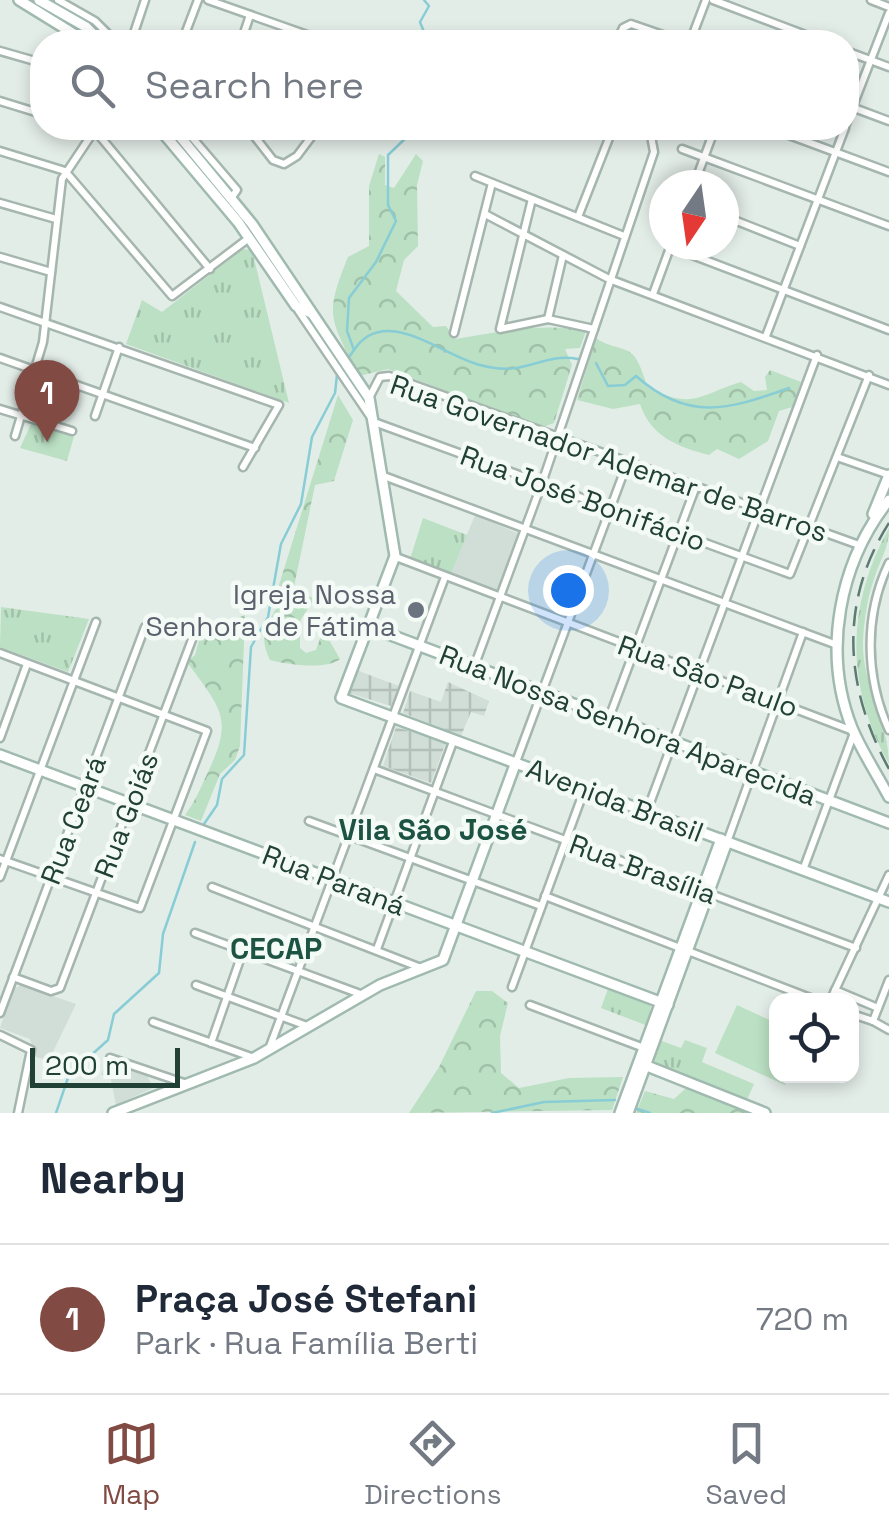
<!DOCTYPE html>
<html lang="en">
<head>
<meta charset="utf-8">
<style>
  body { margin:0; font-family:"Space Grotesk",sans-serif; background:#f6f6f7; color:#1f2937 }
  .controls { position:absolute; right:30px; bottom:30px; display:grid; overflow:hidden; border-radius:20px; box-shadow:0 5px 15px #0003 }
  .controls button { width:90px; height:90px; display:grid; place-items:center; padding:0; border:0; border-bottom:2px solid #e0e1e3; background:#fff; color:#1f2937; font:50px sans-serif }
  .compass { position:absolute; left:649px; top:170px; width:90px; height:90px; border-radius:50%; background:#fff; box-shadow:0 5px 15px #0003; rotate:193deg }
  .scale { position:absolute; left:30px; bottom:25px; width:150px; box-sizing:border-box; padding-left:10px; border:5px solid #214036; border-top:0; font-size:28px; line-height:35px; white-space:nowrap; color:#214036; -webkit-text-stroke:8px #f4faf6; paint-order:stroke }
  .you { position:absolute; left:568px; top:590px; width:35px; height:35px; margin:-25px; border:8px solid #fff; border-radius:50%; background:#1a73e8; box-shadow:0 0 0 15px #1a73e833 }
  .badge { display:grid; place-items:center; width:65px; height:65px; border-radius:50%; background:#814b44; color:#fff; font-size:32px; font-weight:700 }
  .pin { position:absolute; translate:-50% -82px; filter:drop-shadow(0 2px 5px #0008) }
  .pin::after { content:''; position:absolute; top:52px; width:35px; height:30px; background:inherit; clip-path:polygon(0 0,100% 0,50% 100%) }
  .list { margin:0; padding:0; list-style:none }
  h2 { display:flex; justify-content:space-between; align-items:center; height:130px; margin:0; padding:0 40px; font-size:42px }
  h2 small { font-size:32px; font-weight:400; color:#747a83 }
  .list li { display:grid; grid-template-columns:65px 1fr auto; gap:30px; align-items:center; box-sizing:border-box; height:150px; padding:0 40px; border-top:2px solid #e0e1e3 }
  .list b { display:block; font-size:38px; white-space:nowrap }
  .list p { margin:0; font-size:32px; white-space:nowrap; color:#747a83 }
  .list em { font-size:32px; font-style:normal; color:#747a83 }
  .icon { flex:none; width:55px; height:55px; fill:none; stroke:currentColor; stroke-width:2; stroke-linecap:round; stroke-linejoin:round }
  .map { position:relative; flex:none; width:889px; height:1113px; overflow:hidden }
  .search { position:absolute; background:#fff; box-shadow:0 5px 15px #0003; left:30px; right:30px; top:30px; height:110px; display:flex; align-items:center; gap:25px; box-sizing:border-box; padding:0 35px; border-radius:40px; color:#747a83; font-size:38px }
  .sheet { height:280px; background:#fff }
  nav { display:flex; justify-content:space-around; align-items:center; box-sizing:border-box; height:140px; border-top:2px solid #e0e1e3; background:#fff; font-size:28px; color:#747a83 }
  nav a { display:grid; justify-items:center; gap:5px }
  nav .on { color:#814b44 }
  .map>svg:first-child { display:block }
</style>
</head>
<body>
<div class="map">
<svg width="889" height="1113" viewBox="0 0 889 1113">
  <defs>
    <pattern id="industrial-grid" width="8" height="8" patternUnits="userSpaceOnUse" patternTransform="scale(2.5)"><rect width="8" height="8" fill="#d1ddd7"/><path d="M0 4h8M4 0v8" fill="none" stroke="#b3bfb9"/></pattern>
    <pattern id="grass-tufts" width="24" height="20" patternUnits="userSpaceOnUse" patternTransform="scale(2.5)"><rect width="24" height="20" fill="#bbe0c3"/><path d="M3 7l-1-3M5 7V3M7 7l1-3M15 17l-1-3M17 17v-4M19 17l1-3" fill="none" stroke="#a0c1a8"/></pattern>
    <pattern id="forest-crowns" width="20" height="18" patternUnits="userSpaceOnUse" patternTransform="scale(2.5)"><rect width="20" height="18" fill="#bbe0c3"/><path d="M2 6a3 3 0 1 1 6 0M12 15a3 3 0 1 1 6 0" fill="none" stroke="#a0c1a8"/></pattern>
  </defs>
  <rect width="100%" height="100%" fill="#e3ede8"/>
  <g fill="#d1ddd7">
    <path d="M475 515 519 534 496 592 451 574Z"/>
    <path d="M21 985 76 1004 49 1060 36 1057 30 1039 0 1028 13 989Z"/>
    <path d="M106 1061 147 1075 153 1088 116 1105 110 1075H101Z"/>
  </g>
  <g fill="url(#industrial-grid)">
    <path d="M356 670 399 686 391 706 349 693Z"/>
    <path d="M448 682 489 701 484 716 471 712 461 736 403 713 410 691 441 702Z"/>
    <path d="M396 727 446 742 431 783 383 766Z"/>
  </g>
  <g fill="url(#grass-tufts)">
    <path d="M243 249 252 250 289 403 126 344 142 300 162 312Z"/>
    <path d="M31 424 74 436 67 461 20 448Z"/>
    <path d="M423 518 467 535 451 574 410 559Z"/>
    <path d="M889 528C889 548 880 560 874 579 867 599 864 621 863 642 862 686 889 722 889 764 845 686 846 605 889 528Z"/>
    <path d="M1 607 89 619 68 672 0 647Z"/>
    <path d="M608 989 651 1006 648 1026 601 1008Z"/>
    <path d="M659 1040 681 1048 685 1040 707 1048 702 1062 754 1084 746 1102 654 1065Z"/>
  </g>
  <g fill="url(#forest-crowns)">
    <path d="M379 154 385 157V185L394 188 416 154 423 161 417 185 418 246 404 260 396 291 433 327 446 326 455 339C498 332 544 322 586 331L580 348 565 349 572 365 554 423 543 427 388 369 359 376C331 319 323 318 348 257L369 246V186Z"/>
    <path d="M596 338C607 346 617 346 628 351 641 358 642 377 649 388 693 411 703 393 741 382L754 391 767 390 765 377 770 370 801 382 792 407 779 411 768 441 739 459 717 449 709 455C678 447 651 437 640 404L613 409 577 400Z"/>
    <path d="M338 395 353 420 334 481 315 485 294 587 314 599 300 621V648L306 653 316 650 328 616 333 619 328 638 340 659C327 670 288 665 270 660 258 635 267 626 279 603L275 598Z"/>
    <path d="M245 615 240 746 235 760 220 774 201 821 185 815C195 802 200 789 207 774 234 719 222 710 187 662L195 655 201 633Z"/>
    <path d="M476 991H492L508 1003 500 1036 501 1073 519 1088 569 1078 623 1077 612 1110 409 1113 439 1067Z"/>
    <path d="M686 1088 751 1113H636L645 1091 674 1099Z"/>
  </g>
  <path fill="#bbe0c3" d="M737 1005 776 1023V1076H789L785 1085 715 1053Z"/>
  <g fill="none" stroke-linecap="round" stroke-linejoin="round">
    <g stroke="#88cdd5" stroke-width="2.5">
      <path d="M424 0 429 6 420 22 428 42"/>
      <path d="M354 350C385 304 441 355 480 365 528 378 540 352 578 359"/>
      <path d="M347 360 354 350 347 331 349 298 376 262 396 221 388 205V155L409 135V128"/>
      <path d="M596 363 608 386 625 385 636 376C688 422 728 410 789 388"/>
      <path d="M204 824 217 805 222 779 244 755 251 647 268 617 281 544 301 504 312 437 335 393 337 375"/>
      <path d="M635 1108 650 1113"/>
      <path d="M56 1113 69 1075 108 1040 114 1014 159 973 163 934 195 842"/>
      <path d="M492 1113 544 1102 615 1100"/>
    </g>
    <defs>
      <g id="street">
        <path d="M58 0 95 21 116 42"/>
        <path d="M208 0 327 42"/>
        <path d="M713 0 824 42"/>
        <path d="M871 0 889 7"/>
        <path d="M131 42 145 0"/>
        <path d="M182 42 198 0"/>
        <path d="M241 42 250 15"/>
        <path d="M617 42 623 28 631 24 683 42"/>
        <path d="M690 42 706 0"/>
        <path d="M0 51 42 63"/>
        <path d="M846 51 889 67"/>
        <path d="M0 101 42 114"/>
        <path d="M846 105 889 121"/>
        <path d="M846 124 889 13"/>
        <path d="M85 128 98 134 210 269"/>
        <path d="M184 128 237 190 232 197"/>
        <path d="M248 128 273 160 284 164 297 156 318 128"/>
        <path d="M770 128 889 172"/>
        <path d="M682 149 889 226"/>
        <path d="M0 151 65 171 172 296 249 238"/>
        <path d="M475 176 624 236"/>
        <path d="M694 185 715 128"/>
        <path d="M532 199 500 329 548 319 594 329"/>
        <path d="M0 203 56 219"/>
        <path d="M485 214 609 279 889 385"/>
        <path d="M724 216 800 246"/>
        <path d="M578 217 613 128"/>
        <path d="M671 247 889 330"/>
        <path d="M0 257 51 272"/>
        <path d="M653 294 671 245"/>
        <path d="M0 307 279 405 243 467"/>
        <path d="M298 310 374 422 790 574 869 375"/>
        <path d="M548 319 563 255"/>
        <path d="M454 333 492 183"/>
        <path d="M766 336 845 128"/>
        <path d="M0 358 255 448"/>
        <path d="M369 398 380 377 389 376 859 545"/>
        <path d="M0 409 72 431"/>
        <path d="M95 416 119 347"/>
        <path d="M15 436 43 342 62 179 96 128"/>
        <path d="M837 457 889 475"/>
        <path d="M381 475 837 645"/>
        <path d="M396 557 853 731"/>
        <path d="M889 563C864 615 865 677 889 730"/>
        <path d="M0 653 207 731 140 908 0 859"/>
        <path d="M474 667 542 483 654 152 651 136 629 128"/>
        <path d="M609 718 696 486"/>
        <path d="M0 738 27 664"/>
        <path d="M516 762 628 461"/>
        <path d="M374 769 856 948"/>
        <path d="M647 811 817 355"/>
        <path d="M309 821 541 906"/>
        <path d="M727 842 803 632"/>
        <path d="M803 870 854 733"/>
        <path d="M0 877 96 622"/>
        <path d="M212 887 421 968"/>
        <path d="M545 896 818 1001"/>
        <path d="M195 933 363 995"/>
        <path d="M377 949 454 739"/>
        <path d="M13 977 51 991 60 988 193 637"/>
        <path d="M196 985 307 1026"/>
        <path d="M512 987 585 788"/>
        <path d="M835 990 878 1008"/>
        <path d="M830 1001 889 875"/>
        <path d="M530 1005 644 1048"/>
        <path d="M0 1013 145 627"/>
        <path d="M852 1014 873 1021"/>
        <path d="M873 1021 889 980"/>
        <path d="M873 1021 889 1030"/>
        <path d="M153 1022 254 1058"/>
        <path d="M0 1035 31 1050 18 1113"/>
        <path d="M211 1043 243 951"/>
        <path d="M269 1049 445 577"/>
        <path d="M110 1058 184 1083"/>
      </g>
      <g id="secondary">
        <path d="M19 0 87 42"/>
        <path d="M39 0 86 27 101 42"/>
        <path d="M159 128 238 222 296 306 311 313"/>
        <path d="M173 128 252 224 369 398 395 556 341 698 889 902"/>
        <path d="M889 500C839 563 822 652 852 728 862 752 877 774 889 797"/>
        <path d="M873 514 889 475"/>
        <path d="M367 626 889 823"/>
        <path d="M0 755 668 1005"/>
        <path d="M642 1064 765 1113"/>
        <path d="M113 1113 254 1058 380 985 443 960 516 762"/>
        <path d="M620 1113 721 839"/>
        <path d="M628 1113 727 842"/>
      </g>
    </defs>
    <use href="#street" stroke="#a5b6af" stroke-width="11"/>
    <use href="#secondary" stroke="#a0bab0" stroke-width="14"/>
    <use href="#street" stroke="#fff" stroke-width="6"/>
    <use href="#secondary" stroke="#fff" stroke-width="9"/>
    <path stroke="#5c7b71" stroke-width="2.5" stroke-dasharray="20 10" stroke-linecap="butt" d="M889 523C838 603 845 688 889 769"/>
  </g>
  <circle fill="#6b7280" stroke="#f4faf6" stroke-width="4" cx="416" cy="610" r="10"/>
  <g text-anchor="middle" stroke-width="9" stroke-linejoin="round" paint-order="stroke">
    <g font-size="28" fill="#214036" stroke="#f4faf6">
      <text transform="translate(609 458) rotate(19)" y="10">Rua Governador Ademar de Barros</text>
      <text transform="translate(583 498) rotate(20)" y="10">Rua José Bonifácio</text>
      <text transform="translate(708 676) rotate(20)" y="10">Rua São Paulo</text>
      <text transform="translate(628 725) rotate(21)" y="10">Rua Nossa Senhora Aparecida</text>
      <text transform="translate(615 800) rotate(21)" y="10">Avenida Brasil</text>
      <text transform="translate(126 815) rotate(-69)" y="10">Rua Goiás</text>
      <text transform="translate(73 820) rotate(-69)" y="10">Rua Ceará</text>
      <text transform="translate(643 869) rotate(20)" y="10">Rua Brasília</text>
      <text transform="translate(334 880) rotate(21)" y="10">Rua Paraná</text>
    </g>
    <g font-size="28" fill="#5b616d" stroke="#f4faf6" text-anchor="end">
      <text x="396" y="604">Igreja Nossa<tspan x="396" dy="32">Senhora de Fátima</tspan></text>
    </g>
    <g font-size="30" font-weight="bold" fill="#1c5343" stroke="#f4faf6">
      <text x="433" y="840">Vila São José</text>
      <text x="276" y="959">CECAP</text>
    </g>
  </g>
</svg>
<div class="controls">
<button><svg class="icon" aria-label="locate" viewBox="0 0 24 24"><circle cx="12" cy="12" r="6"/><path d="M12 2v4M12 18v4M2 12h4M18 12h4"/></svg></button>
</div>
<svg class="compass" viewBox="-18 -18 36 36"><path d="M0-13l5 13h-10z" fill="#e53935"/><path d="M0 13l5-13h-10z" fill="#747a83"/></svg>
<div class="scale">200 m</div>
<div class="you"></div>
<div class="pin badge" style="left:47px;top:442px">1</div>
<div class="search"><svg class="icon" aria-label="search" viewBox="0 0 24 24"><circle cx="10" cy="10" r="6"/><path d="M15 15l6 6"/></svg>Search here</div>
</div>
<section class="sheet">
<h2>Nearby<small></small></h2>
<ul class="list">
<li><span class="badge">1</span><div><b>Praça José Stefani</b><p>Park · Rua Família Berti</p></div><em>720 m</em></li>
</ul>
</section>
<nav>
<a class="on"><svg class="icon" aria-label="map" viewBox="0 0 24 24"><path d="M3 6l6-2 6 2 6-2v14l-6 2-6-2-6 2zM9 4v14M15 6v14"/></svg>Map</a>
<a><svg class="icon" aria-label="directions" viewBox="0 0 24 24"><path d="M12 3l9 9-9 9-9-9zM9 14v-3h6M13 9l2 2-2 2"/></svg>Directions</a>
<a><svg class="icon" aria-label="saved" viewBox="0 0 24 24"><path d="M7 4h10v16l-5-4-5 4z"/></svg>Saved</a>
</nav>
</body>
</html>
